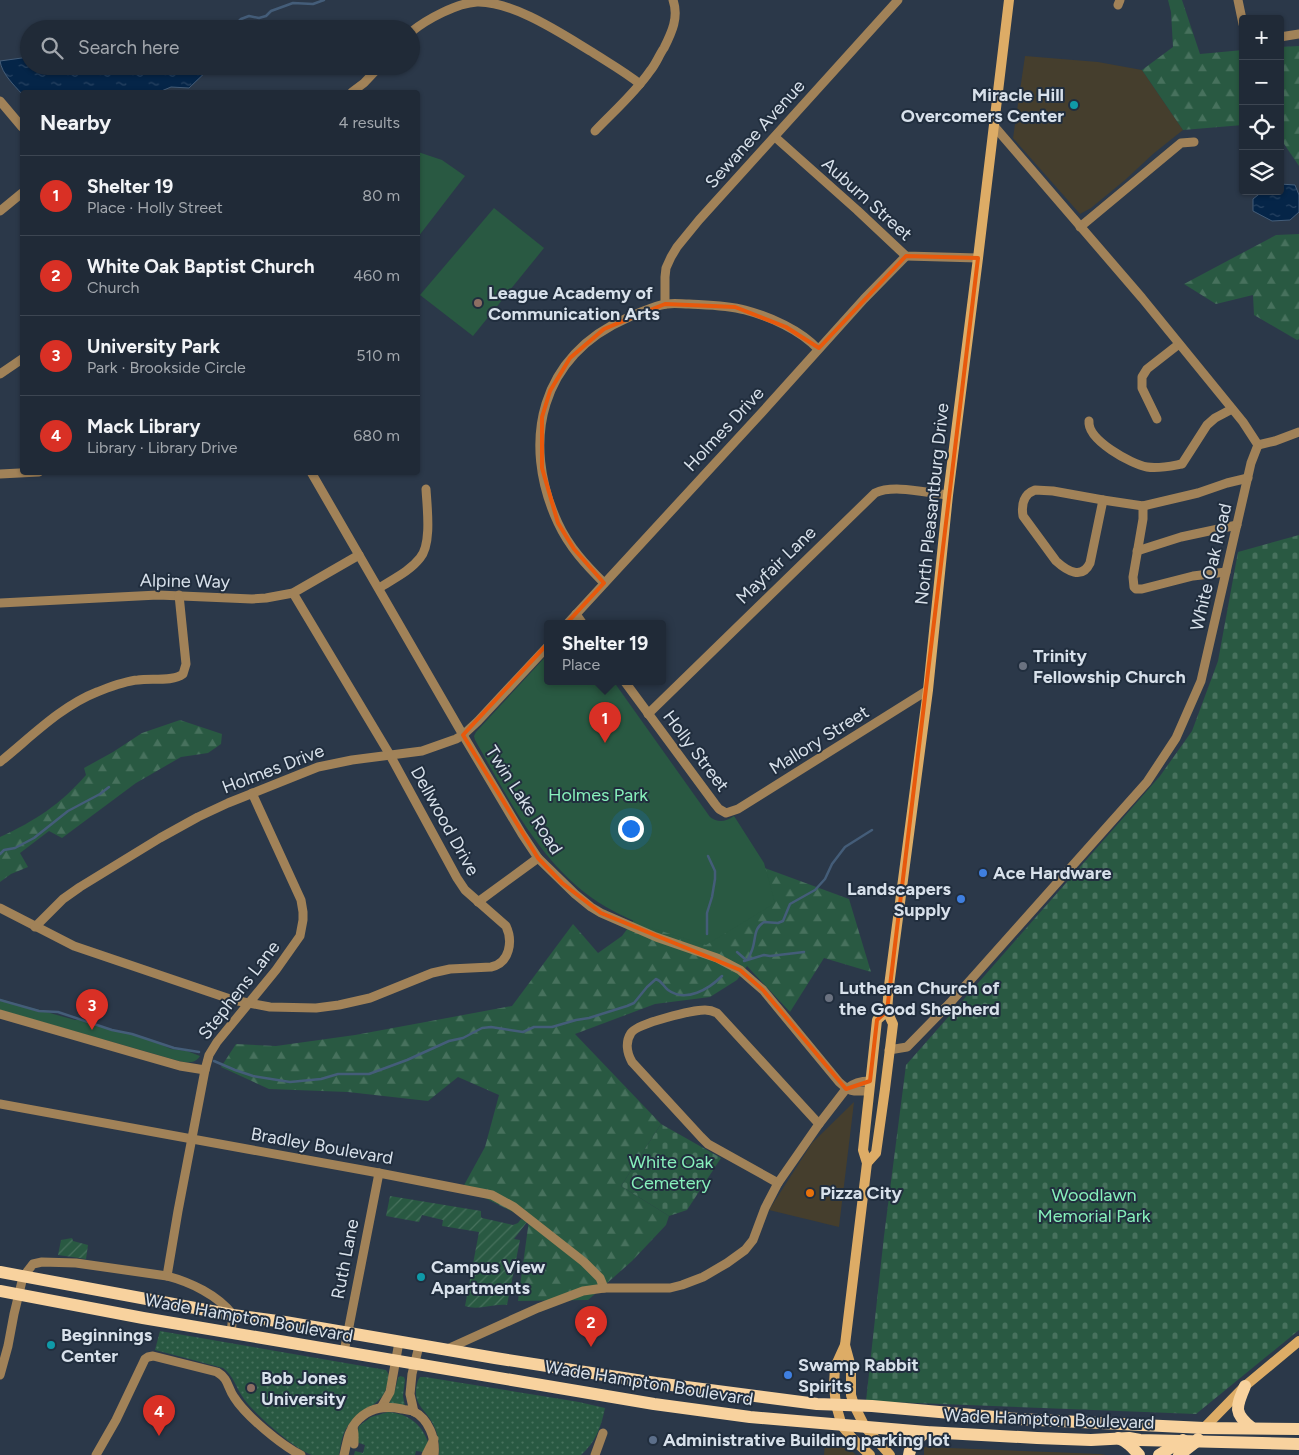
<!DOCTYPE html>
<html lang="en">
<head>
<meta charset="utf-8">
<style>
  body { margin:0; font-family:Figtree,sans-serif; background:#28323f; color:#f1f3f6 }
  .controls { position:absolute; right:15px; top:15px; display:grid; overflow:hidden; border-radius:5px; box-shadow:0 1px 4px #0004 }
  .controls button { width:45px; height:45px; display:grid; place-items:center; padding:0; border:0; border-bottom:1px solid #3d4652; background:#202a37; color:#f1f3f6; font:25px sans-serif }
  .you { position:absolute; left:630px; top:828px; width:18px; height:18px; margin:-12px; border:4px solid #fff; border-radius:50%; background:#1a73e8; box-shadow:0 0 0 8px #1a73e833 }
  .badge { display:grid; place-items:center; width:32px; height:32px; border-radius:50%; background:#d93025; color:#fff; font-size:16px; font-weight:700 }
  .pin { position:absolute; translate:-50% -41px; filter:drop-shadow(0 1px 2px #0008) }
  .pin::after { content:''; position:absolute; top:26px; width:18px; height:15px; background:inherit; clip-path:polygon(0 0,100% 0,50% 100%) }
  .popup { position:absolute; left:544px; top:620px; width:122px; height:65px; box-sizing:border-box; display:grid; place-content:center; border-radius:5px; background:#202a37; filter:drop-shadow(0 1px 4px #0005); font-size:16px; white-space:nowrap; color:#a2a7ad }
  .popup b { font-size:19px; color:#f1f3f6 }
  .popup::after { content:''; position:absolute; left:50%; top:100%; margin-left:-10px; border:10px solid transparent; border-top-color:#202a37 }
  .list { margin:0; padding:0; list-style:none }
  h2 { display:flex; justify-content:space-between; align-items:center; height:65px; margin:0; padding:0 20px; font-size:21px }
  h2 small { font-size:16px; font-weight:400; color:#a2a7ad }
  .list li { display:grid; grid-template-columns:32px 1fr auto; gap:15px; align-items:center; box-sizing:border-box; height:80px; padding:0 20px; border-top:1px solid #3d4652 }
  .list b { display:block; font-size:19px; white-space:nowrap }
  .list p { margin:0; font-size:16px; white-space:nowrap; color:#a2a7ad }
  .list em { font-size:16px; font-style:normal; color:#a2a7ad }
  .icon { flex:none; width:28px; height:28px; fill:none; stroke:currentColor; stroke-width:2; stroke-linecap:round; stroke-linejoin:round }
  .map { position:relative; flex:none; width:1299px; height:1455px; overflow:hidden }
  .search { position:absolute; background:#202a37; box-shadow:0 1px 4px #0004; left:20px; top:20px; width:400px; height:55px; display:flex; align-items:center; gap:12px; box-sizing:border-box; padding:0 18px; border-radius:28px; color:#a2a7ad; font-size:19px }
  .panel { position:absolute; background:#202a37; box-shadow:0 1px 4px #0004; left:20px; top:90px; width:400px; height:385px; border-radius:5px }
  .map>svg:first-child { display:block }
</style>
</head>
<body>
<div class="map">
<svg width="1299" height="1455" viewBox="0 0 1299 1455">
  <defs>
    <pattern id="grass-dots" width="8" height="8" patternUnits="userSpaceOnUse" patternTransform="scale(1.25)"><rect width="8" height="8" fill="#295942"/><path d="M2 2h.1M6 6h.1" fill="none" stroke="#47715d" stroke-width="1.8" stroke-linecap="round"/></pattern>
    <pattern id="forest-firs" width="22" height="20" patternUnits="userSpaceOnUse" patternTransform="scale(1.25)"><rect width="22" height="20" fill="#295942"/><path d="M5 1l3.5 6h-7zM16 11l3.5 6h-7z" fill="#47715d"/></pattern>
    <pattern id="cemetery-stones" width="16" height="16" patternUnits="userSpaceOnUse" patternTransform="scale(1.25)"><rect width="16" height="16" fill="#295942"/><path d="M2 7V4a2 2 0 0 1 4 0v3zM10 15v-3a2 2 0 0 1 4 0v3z" fill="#47715d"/></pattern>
    <pattern id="garden-furrows" width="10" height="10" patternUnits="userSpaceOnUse" patternTransform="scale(1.25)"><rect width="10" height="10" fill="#295942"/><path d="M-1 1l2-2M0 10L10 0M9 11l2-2" fill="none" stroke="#47715d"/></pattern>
    <pattern id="water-ripples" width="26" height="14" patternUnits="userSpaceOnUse" patternTransform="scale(1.25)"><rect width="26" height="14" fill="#052548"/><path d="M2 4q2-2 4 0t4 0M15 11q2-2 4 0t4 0" fill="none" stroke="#294463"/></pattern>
  </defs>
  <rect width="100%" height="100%" fill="#2b3849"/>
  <g fill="#453e2d">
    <path d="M1025 56 1098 62 1142 70 1183 130 1153 154 1125 180 1091 208 1080 214 1013 138Z"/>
    <path d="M854 1102 839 1227 769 1210 812 1143Z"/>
    <path d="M822 1437 834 1438 846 1445 856 1455H824L825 1443 823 1442Z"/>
    <path d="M924 1447 1101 1454 1106 1455H924Z"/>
  </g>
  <g fill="url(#grass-dots)">
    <path d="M160 1331 386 1370C390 1375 389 1378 387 1385 383 1405 363 1408 351 1422 342 1431 341 1444 339 1455 331 1455 320 1455 312 1455 294 1449 255 1414 244 1399 236 1388 234 1376 223 1368L155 1350Z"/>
    <path d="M400 1376 404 1377 405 1380 403 1396 405 1406 389 1404 395 1390 398 1378Z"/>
    <path d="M420 1377H425L579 1402 605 1408C601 1427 596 1442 581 1455H439C440 1444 438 1433 433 1424 427 1411 414 1405 416 1389 417 1384 417 1381 420 1377Z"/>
    <path d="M388 1412C408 1414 421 1423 428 1442L424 1452 416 1451 415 1455H354L355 1451 363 1453 365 1445 356 1442 359 1426 371 1417Z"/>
  </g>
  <g fill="url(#forest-firs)">
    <path d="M1168 0H1182L1200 54 1243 50V125L1183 130 1142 70 1173 47 1171 12Z"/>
    <path d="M1299 46V166L1280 138V47Z"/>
    <path d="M1299 234V339L1297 340 1254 315 1253 295 1216 304 1184 284 1276 235Z"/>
    <path d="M180 720 222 734 221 744 208 753 181 757 136 783 62 838 49 831 20 853 28 867 11 874 0 882V837C35 821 61 804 86 775L84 768 113 752 142 733Z"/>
    <path d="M759 866 849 899 871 972 824 958 790 1012 747 966 737 980 710 997 655 1004 575 1034 661 1124 621 1186 669 1216 666 1225 632 1261 588 1300 518 1301 529 1220 463 1187 485 1147 499 1095 458 1077 428 1101 348 1092 269 1089 221 1067 236 1044 276 1046 355 1035 512 1006 573 924 598 953 622 936 644 906Z"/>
  </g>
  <g fill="url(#cemetery-stones)">
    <path d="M1299 535V1330L1196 1414 866 1401 884 1236 906 1065 1160 776 1192 731 1218 661 1238 552Z"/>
    <path d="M661 1124 721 1158 687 1210 669 1216 621 1186Z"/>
  </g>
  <g fill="#295942">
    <path d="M418 152 442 160 465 176 418 237Z"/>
    <path d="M494 208 544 248 473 336 420 295Z"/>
    <path d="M547 655 548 682H614L710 817C718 823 725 822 734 816L736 819 764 863 775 903 706 945C672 934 636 925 606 907 543 870 510 801 475 740L474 736 476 732Z"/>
    <path d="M0 999 75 1020H83L108 1029 133 1034 149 1039 171 1049 187 1051 200 1056C195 1064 187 1063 179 1061L0 1010Z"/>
  </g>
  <g fill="url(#garden-furrows)">
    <path d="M390 1196 481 1211V1217L482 1218 513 1225 518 1223 521 1219 527 1222 514 1239 520 1240 507 1305C493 1303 479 1311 465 1306L479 1232 442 1226 443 1220 422 1215 419 1222 386 1216Z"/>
    <path d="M72 1238 73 1241 88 1245 86 1259 58 1255 61 1240Z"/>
  </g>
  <g fill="url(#water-ripples)" stroke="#445d79">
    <path d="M29 57V66H212L189 88 171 87 159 92H22V94C14 85 2 74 0 61Z"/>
    <path d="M1280 184 1295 185 1299 195V212L1290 220 1272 221 1253 211V199L1263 191H1280Z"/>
  </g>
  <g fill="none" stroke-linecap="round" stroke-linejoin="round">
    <g stroke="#445d79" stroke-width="2.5">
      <path d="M231 29 241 19 249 16 259 18 266 16 271 11 293 3 313 4 324 0"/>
      <path d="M0 854 4 850 15 848 34 838 68 811 100 794 109 787"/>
      <path d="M707 934V913L712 897 715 879V871L708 856"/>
      <path d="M737 952 745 959"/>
      <path d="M748 959C750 955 752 951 753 947 756 936 754 928 764 922L778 923 783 921 790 904 815 890 825 879 832 864 845 847 872 830"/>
      <path d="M744 961 764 955 770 956 804 952"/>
      <path d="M0 1000 39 1011 58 1012 112 1030 132 1034 174 1048 199 1052"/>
      <path d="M214 1061 235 1070 253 1076 290 1082 321 1079 338 1074H369L407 1060 449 1041 463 1038 482 1028 491 1027 523 1032 534 1027H552L576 1020 589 1018 627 1006 634 1003 647 987 656 979C662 981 663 986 668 990 686 1003 709 989 722 976"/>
    </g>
    <g stroke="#a18258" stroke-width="9">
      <path d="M1238 0 1243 24"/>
      <path d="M1118 5 1120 0"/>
      <path d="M411 32C427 19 457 3 477 2 513 1 562 34 592 52 609 63 625 72 640 84"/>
      <path d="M1280 37 1299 34"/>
      <path d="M352 92 364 83 380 66"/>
      <path d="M0 101 22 127"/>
      <path d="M595 131C613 112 635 93 650 71 656 64 659 55 664 48 672 32 679 17 673 0"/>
      <path d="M775 137 857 210 906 256 978 258"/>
      <path d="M0 211 22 193"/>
      <path d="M1080 227 1181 143 1194 142"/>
      <path d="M665 304V277L666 268 671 257 677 247 699 220 898 0"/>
      <path d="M0 374 22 359"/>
      <path d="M1157 419 1142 388V377L1147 369 1179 344"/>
      <path d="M1089 421C1087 440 1131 464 1147 467 1159 469 1171 466 1182 464L1207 425 1215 418 1232 409"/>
      <path d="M1258 445 1275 441 1299 432"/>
      <path d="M311 472 463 735 522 834 538 858 575 894 591 907 601 913 656 937 717 958 740 970 763 990 839 1082C851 1093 853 1091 869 1091"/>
      <path d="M0 474 39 472"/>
      <path d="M1035 490 1053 491 1103 500 1090 563C1082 580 1067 571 1056 561L1023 516C1021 504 1024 494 1035 490Z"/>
      <path d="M1103 500 1143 506 1198 493 1227 483 1248 478"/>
      <path d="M1143 506V519L1133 577 1134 587 1136 589H1142L1193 576 1226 572"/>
      <path d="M1137 551 1181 537 1237 525"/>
      <path d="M604 583C586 565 569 547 558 523 520 441 541 355 627 318 638 313 656 305 667 304 674 303 682 304 689 304 708 305 727 305 745 310 771 317 800 330 818 349"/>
      <path d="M379 588C393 579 410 571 420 558 432 544 427 507 426 489"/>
      <path d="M0 603 158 595 252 599 266 598 293 593 359 555"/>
      <path d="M576 614 583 624"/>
      <path d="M567 624 765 409 864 299 906 256"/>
      <path d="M625 682 715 804 719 809 726 813 738 809 928 690"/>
      <path d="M648 714 875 493C894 484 926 493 948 495"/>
      <path d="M0 762C30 738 61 706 97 692 110 687 124 681 138 680 150 678 173 682 183 674L186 664 179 595"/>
      <path d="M478 902 538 858"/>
      <path d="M0 908 74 946 233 1000 270 1007 316 1008 339 1005 370 998 432 973 450 969 491 967C510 963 513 941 506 926L465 890 457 878 390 755 293 593"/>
      <path d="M35 927 63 899 80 887 160 838 198 817 228 803 318 767 352 760 422 751 456 739 463 735 478 721 548 646"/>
      <path d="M0 1014 138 1054 180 1066 205 1070"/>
      <path d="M889 1050 907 1047 950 1003 1147 782 1176 738 1201 681 1251 463 1258 445 1243 422 1142 298 994 126"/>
      <path d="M0 1104 379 1173 492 1195 514 1207 584 1262 600 1278 604 1288"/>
      <path d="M778 1183 708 1144 701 1137 632 1062C627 1053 625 1042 631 1033 638 1023 693 1010 705 1010 710 1010 713 1011 717 1013L819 1124"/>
      <path d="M167 1276 178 1211 205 1070 209 1055 217 1042 276 970 300 936 303 920V912L301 900 252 793"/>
      <path d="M445 1350 538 1308 583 1291 604 1288H670L682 1285 703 1277 727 1263 745 1250 753 1240 765 1208 778 1183 819 1124 846 1089C854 1083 860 1081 870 1081"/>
      <path d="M344 1352 379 1173"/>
      <path d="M0 1375 8 1346 14 1314 23 1277 33 1264 42 1262 76 1263 167 1276C190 1282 218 1295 233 1315L231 1333"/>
      <path d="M382 1406 390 1392 399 1342"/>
      <path d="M414 1412 410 1394 412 1374 419 1346"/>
      <path d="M353 1427 354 1434V1444"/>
      <path d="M96 1455 116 1420 145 1359 148 1357 153 1356 217 1372C229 1379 227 1387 234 1397 246 1416 281 1445 301 1455"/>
      <path d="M344 1455C347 1443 348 1431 356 1422 368 1408 384 1405 402 1409 405 1410 410 1410 413 1411 429 1419 436 1439 434 1455"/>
      <path d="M426 1455 434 1439"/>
      <path d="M595 1455 603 1433"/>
    </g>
    <g stroke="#ddac66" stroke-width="10">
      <path d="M867 1163 876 1153 885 1089 893 1024 887 1011 889 986 928 690 948 495 978 258 1009 0"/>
      <path d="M845 1345 851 1367V1395L854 1405 865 1427 890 1455"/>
      <path d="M1204 1428 1245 1386 1299 1341"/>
      <path d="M870 1455 854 1440 842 1426 836 1405 834 1386 835 1367 845 1345 867 1163 863 1150 877 1020 887 1011"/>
    </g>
    <g stroke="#f8d29e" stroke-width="12">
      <path d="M0 1272 233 1315 285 1322 495 1358 656 1383 817 1404 872 1406 1018 1419 1204 1428 1299 1429"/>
      <path d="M0 1291 143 1318 654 1404 750 1417 926 1432 1037 1438 1091 1440 1129 1438 1140 1440 1299 1444"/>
      <path d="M1245 1386C1236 1407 1233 1413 1252 1428"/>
      <path d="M1118 1438C1127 1441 1133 1448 1139 1455"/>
      <path d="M909 1455C910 1445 918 1438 926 1432"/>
      <path d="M1159 1455 1183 1440"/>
      <path d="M1179 1455 1197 1441 1198 1439"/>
    </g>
  </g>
  <path fill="none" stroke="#e8590c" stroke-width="4" stroke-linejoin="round" d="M906 256 978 258 887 1011 877 1020 870 1081 846 1089 763 990 740 970 601 913 562 883 538 858 463 735 604 583 574 549 558 523 542 468V417L550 391 570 358 604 329 665 304 735 307 786 327 819 348Z"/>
  <g fill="#0f9aa8" stroke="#212e3e" stroke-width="2">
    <circle cx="1074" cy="105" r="5"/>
    <circle cx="421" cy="1277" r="5"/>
    <circle cx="51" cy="1345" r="5"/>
  </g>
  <g fill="#8d6e63" stroke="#212e3e" stroke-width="2">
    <circle cx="478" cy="303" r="5"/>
    <circle cx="251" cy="1388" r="5"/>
  </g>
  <g fill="#6b7280" stroke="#212e3e" stroke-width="2">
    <circle cx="1023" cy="666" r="5"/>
    <circle cx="829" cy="998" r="5"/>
  </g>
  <g fill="#3f7fe0" stroke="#212e3e" stroke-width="2">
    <circle cx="983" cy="873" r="5"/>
    <circle cx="961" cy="899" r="5"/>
    <circle cx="788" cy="1375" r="5"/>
  </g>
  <circle fill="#e8710a" stroke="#212e3e" stroke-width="2" cx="810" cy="1193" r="5"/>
  <circle fill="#5c6f8a" stroke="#212e3e" stroke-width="2" cx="653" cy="1440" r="5"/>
  <g text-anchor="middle" stroke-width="4" stroke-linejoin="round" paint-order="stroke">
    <g font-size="18" font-weight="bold" fill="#d8e1eb" stroke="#212e3e" text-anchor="start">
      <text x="1064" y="101" text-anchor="end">Miracle Hill<tspan x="1064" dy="21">Overcomers Center</tspan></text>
      <text x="488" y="299">League Academy of<tspan x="488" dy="21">Communication Arts</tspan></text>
      <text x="1033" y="662">Trinity<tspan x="1033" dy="21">Fellowship Church</tspan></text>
      <text x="993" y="879">Ace Hardware</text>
      <text x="951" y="895" text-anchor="end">Landscapers<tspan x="951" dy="21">Supply</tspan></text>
      <text x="839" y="994">Lutheran Church of<tspan x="839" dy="21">the Good Shepherd</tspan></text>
      <text x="820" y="1199">Pizza City</text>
      <text x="431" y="1273">Campus View<tspan x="431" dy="21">Apartments</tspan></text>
      <text x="61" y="1341">Beginnings<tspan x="61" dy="21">Center</tspan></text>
      <text x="798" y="1371">Swamp Rabbit<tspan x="798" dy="21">Spirits</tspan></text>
      <text x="261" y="1384">Bob Jones<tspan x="261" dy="21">University</tspan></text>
      <text x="663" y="1446">Administrative Building parking lot</text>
    </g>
    <g font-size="18" fill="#d8e1eb" stroke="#212e3e">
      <text transform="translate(755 134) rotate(-48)" y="6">Sewanee Avenue</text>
      <text transform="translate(867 199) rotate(42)" y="6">Auburn Street</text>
      <text transform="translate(724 429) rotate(-47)" y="6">Holmes Drive</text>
      <text transform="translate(932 504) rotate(-84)" y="6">North Pleasantburg Drive</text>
      <text transform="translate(776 565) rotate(-44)" y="6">Mayfair Lane</text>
      <text transform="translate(1211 567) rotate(-77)" y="6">White Oak Road</text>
      <text transform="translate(185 581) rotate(1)" y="6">Alpine Way</text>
      <text transform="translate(819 740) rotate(-32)" y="6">Mallory Street</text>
      <text transform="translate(696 751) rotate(53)" y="6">Holly Street</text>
      <text transform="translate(273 769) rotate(-21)" y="6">Holmes Drive</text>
      <text transform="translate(524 800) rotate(57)" y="6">Twin Lake Road</text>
      <text transform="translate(445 821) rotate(61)" y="6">Dellwood Drive</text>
      <text transform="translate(239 990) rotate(-52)" y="6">Stephens Lane</text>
      <text transform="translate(322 1146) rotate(10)" y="6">Bradley Boulevard</text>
      <text transform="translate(345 1259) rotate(-79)" y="6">Ruth Lane</text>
      <text transform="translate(249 1318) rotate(10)" y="6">Wade Hampton Boulevard</text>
      <text transform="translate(649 1383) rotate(9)" y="6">Wade Hampton Boulevard</text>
      <text transform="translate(1049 1419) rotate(2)" y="6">Wade Hampton Boulevard</text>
    </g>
    <g font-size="18" fill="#87f0bb" stroke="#212e3e">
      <text x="598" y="801">Holmes Park</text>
      <text x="671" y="1168">White Oak<tspan x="671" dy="21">Cemetery</tspan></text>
      <text x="1094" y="1201">Woodlawn<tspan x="1094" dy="21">Memorial Park</tspan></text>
    </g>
  </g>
</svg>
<div class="controls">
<button>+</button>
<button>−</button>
<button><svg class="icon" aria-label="locate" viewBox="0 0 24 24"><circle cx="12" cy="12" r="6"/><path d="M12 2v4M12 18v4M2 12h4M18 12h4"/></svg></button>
<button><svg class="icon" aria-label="layers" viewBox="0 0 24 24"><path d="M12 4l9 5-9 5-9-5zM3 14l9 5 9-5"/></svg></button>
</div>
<div class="you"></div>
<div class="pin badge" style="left:605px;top:743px">1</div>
<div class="popup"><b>Shelter 19</b>Place</div>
<div class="pin badge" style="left:591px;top:1347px">2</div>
<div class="pin badge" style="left:92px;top:1030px">3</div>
<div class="pin badge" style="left:159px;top:1436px">4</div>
<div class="search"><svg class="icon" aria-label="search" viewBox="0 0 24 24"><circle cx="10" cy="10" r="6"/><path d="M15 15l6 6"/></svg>Search here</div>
<section class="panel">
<h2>Nearby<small>4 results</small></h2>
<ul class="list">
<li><span class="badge">1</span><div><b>Shelter 19</b><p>Place · Holly Street</p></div><em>80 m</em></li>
<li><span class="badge">2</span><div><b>White Oak Baptist Church</b><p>Church</p></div><em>460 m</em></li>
<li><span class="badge">3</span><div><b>University Park</b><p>Park · Brookside Circle</p></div><em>510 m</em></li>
<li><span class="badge">4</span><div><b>Mack Library</b><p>Library · Library Drive</p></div><em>680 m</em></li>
</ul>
</section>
</div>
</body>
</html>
